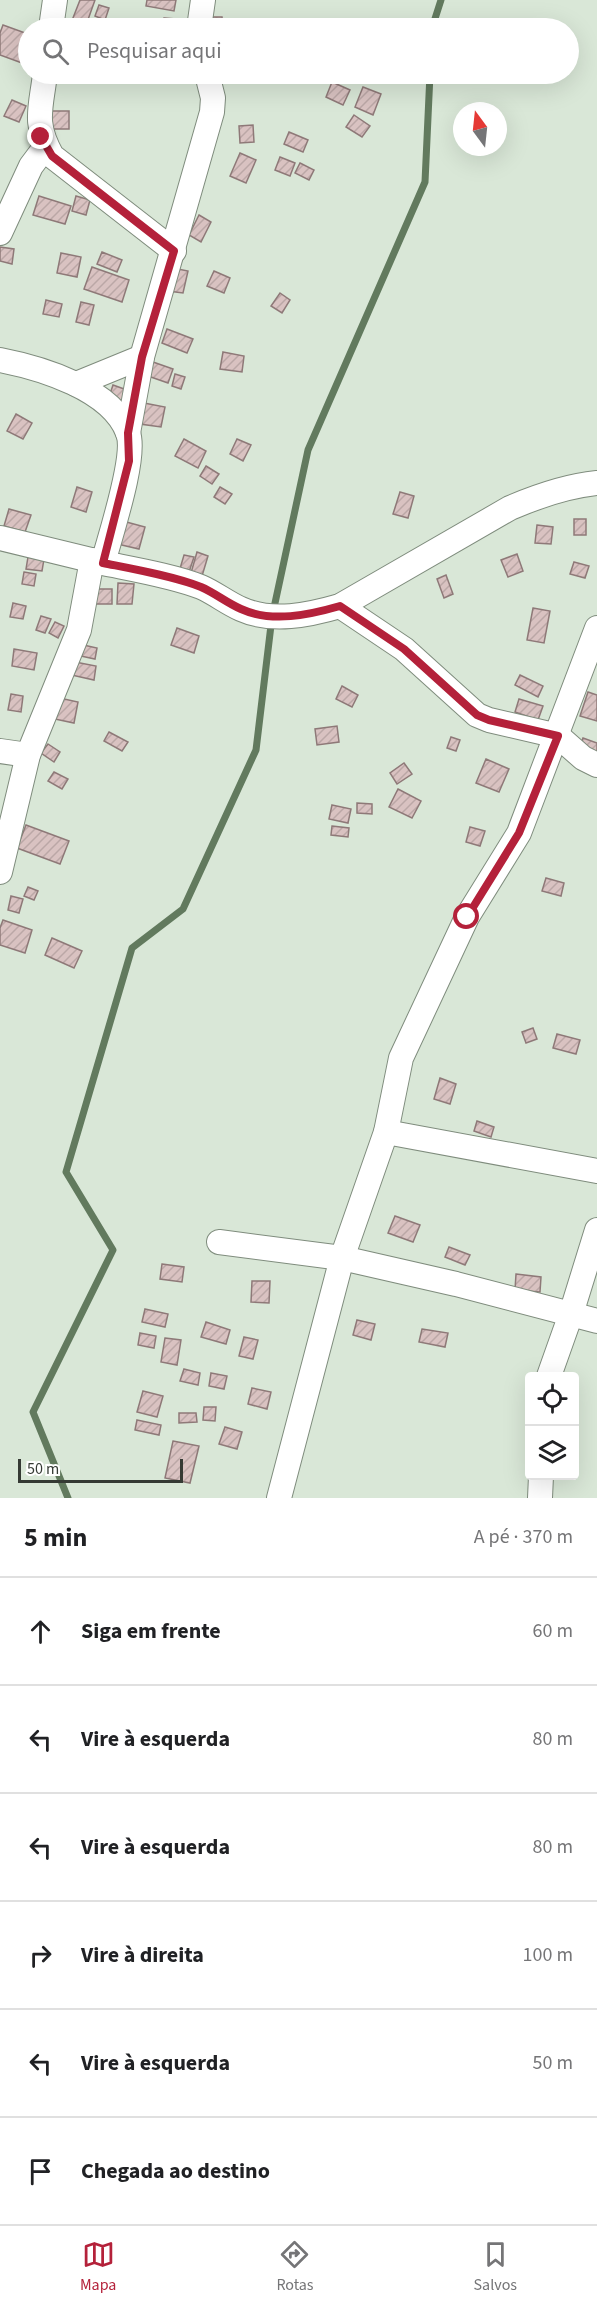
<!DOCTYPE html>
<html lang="pt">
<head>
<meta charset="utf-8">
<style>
  body { margin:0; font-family:"Source Sans 3",sans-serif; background:#f6f6f6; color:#202124 }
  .controls { position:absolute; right:18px; bottom:18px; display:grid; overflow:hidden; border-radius:6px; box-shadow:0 6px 24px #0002 }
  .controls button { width:54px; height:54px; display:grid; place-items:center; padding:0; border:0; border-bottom:2px solid #e0e0e0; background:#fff; color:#202124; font:30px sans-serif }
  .compass { position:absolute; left:453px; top:102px; width:54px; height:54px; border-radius:50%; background:#fff; box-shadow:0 6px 24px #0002; rotate:345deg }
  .scale { position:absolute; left:18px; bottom:15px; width:165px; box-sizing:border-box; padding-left:6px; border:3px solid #353a34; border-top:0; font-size:16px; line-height:21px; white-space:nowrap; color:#353a34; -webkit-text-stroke:4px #fff; paint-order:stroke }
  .stop { position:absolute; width:18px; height:18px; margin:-14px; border:4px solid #b4213a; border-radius:50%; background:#fff }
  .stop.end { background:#b4213a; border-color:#fff; box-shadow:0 2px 6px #0008 }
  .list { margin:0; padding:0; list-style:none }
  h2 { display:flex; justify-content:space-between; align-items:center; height:78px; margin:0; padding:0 24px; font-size:26px }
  h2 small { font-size:20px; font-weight:400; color:#757577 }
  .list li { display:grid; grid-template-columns:39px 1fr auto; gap:18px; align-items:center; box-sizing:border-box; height:108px; padding:0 24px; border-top:2px solid #e0e0e0 }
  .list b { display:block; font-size:22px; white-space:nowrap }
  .list em { font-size:20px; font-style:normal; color:#757577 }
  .icon { flex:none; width:33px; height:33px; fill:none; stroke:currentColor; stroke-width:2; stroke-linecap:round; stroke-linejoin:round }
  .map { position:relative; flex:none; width:597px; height:1498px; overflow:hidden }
  .search { position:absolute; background:#fff; box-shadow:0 6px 24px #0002; left:18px; right:18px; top:18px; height:66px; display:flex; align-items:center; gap:15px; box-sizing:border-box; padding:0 21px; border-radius:33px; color:#757577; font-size:22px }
  .sheet { height:726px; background:#fff }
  nav { display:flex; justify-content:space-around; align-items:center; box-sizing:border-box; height:84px; border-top:2px solid #e0e0e0; background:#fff; font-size:16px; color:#757577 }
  nav a { display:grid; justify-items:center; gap:3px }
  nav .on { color:#b4213a }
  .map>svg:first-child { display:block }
</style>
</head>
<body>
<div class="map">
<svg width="597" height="1498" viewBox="0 0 597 1498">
  <defs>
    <pattern id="building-hatch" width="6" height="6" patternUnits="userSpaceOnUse" patternTransform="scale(1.5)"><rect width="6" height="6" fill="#d9c2c1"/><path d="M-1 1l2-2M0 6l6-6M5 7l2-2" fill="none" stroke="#bba7a6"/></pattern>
  </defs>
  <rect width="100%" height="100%" fill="#d9e7d7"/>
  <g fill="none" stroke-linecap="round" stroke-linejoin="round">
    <g stroke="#627a5e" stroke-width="7">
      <path d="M432 28 441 0"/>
      <path d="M68 1498 33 1412 113 1250 66 1172 132 948 183 909 256 750 272 617 308 450 425 182 430 74"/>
    </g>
  </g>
  <g fill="url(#building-hatch)" stroke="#8e7978" stroke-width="1.5">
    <path d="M80 0H95L85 28 71 23Z"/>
    <path d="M147 0H176L174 11 146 6Z"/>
    <path d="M99 5 109 8 105 20 95 16Z"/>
    <path d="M211 17H222L223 28H212Z"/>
    <path d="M164 18 188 20 187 28H163Z"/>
    <path d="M3 25 28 34V45L22 63 0 55V33Z"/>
    <path d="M332 82 350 90 343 105 326 97Z"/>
    <path d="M363 87 381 94 373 115 355 107Z"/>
    <path d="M12 100 26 106 19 122 4 116Z"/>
    <rect x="42" y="111" width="27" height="18"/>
    <path d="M354 115 370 126 362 137 346 127Z"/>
    <path d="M253 125 254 142 240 143 239 126Z"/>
    <path d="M289 132 308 140 303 152 284 144Z"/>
    <path d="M240 153 256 160 246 183 230 176Z"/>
    <path d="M280 157 295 163 290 176 275 170Z"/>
    <path d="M300 163 314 170 309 180 295 173Z"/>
    <path d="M39 196 71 206 65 224 33 215Z"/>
    <path d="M76 196 90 200 86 215 72 211Z"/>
    <path d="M199 215 211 222 201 242 189 235Z"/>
    <path d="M0 247 14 249 12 264 0 261Z"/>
    <path d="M102 252 122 260 117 272 97 264Z"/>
    <path d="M61 253 81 257 77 277 57 273Z"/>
    <path d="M92 267 129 280 122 302 84 289Z"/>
    <path d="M173 268 188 271 183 293 168 291Z"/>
    <path d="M214 271 230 278 224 293 207 286Z"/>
    <path d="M280 293 290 300 282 313 271 306Z"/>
    <path d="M46 300 62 304 59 317 43 314Z"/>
    <path d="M81 302 94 305 89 325 76 322Z"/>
    <path d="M167 329 193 339 187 353 162 343Z"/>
    <path d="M223 352 244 356 242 372 220 369Z"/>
    <path d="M153 362 173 369 168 383 148 376Z"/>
    <path d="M175 374 185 377 181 389 172 386Z"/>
    <path d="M113 385 127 390 122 405 108 400Z"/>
    <path d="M144 403 165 407 161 427 140 424Z"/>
    <path d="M16 414 32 423 23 439 7 431Z"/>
    <path d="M184 439 206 451 198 468 175 456Z"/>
    <path d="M237 439 251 445 243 461 230 454Z"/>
    <path d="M206 466 219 474 212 484 200 476Z"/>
    <path d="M77 487 92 492 86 512 71 507Z"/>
    <path d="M220 487 232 494 225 504 214 497Z"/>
    <path d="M400 492 414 496 408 518 393 514Z"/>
    <path d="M9 509 31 515 25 532 4 526Z"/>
    <rect x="574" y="519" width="12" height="16"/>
    <path d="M119 520 145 527 139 549 113 543Z"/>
    <path d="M537 525 553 527 551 544 535 543Z"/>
    <path d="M197 552 208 556 202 576 191 573Z"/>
    <path d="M517 554 523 571 508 577 501 560Z"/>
    <path d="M184 555 194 557 188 575 179 572Z"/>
    <path d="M28 557 44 559 42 571 26 569Z"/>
    <path d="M574 562 589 566 585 578 570 574Z"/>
    <path d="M24 572 36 574 34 586 22 584Z"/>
    <path d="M446 575 453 594 444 598 437 579Z"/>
    <path d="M118 583 134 584 132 604H117Z"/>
    <rect x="91" y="589" width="21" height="15"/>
    <path d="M13 603 26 606 23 619 10 617Z"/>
    <path d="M533 608 550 611 544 643 527 640Z"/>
    <path d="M41 616 51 619 45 633 36 630Z"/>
    <path d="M55 622 64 626 58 638 49 633Z"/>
    <path d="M177 628 199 636 194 653 171 645Z"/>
    <path d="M79 644 97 648 95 659 76 655Z"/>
    <path d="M14 649 37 653 34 670 12 666Z"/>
    <path d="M70 661 96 666 94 680 67 674Z"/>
    <path d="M520 675 543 686 538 697 515 685Z"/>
    <path d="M342 686 358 695 352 707 336 699Z"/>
    <path d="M588 692 597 695V721L580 716Z"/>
    <path d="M11 694 23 696 21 712 8 710Z"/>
    <path d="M55 697 78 702 74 723 50 718Z"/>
    <path d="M519 699 543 706 538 720 515 712Z"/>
    <path d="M337 726 339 742 317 745 315 729Z"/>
    <path d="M109 732 128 742 122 751 104 741Z"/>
    <path d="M451 737 460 740 456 751 447 748Z"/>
    <path d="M583 738 597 743V754L578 751Z"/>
    <path d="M48 744 60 752 54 762 41 753Z"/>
    <path d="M486 759 509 769 499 792 476 783Z"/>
    <path d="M404 763 412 774 397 784 390 773Z"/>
    <path d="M54 772 68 779 62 789 48 781Z"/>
    <path d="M398 789 421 801 412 818 389 807Z"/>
    <path d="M357 803 372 804V814L357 813Z"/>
    <path d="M332 805 351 809 348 823 329 819Z"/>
    <path d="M26 825 69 841 60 864 17 848Z"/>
    <path d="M332 826 349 828 348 837 331 835Z"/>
    <path d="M470 827 485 831 480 846 466 842Z"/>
    <path d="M546 878 564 883 561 896 542 891Z"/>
    <path d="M28 887 38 891 34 900 24 896Z"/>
    <path d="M11 896 23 899 19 913 8 910Z"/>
    <path d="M3 920 32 930 25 953 0 945V928Z"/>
    <path d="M52 938 82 951 74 968 45 955Z"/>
    <path d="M533 1028 537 1039 526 1043 522 1032Z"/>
    <path d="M557 1034 580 1040 576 1054 553 1048Z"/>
    <path d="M440 1078 456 1084 450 1104 434 1099Z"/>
    <path d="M477 1121 494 1127 491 1137 474 1131Z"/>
    <path d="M395 1216 420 1225 413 1242 388 1233Z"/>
    <path d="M449 1247 470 1255 465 1265 445 1257Z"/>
    <path d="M162 1264 184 1267 182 1282 160 1279Z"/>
    <path d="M516 1274 541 1277 540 1292 515 1290Z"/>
    <path d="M252 1281H270L269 1303 251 1302Z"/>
    <path d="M145 1309 168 1314 165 1327 142 1322Z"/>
    <path d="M357 1320 375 1324 371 1340 353 1335Z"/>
    <path d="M206 1322 230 1330 226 1344 201 1337Z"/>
    <path d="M422 1329 448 1333 445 1347 419 1342Z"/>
    <path d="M140 1333 156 1336 154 1348 138 1345Z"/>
    <path d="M244 1337 258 1340 253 1359 239 1356Z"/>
    <path d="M165 1338 181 1340 177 1365 161 1362Z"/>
    <path d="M184 1369 200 1373 198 1385 180 1381Z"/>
    <path d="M211 1373 227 1376 224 1389 209 1386Z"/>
    <path d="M252 1388 271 1392 267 1409 248 1404Z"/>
    <path d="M143 1391 163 1396 157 1417 137 1412Z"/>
    <path d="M204 1407H216L215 1421 203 1420Z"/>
    <path d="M179 1413H196L197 1422 179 1423Z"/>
    <path d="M137 1420 161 1425 159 1435 135 1430Z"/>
    <path d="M225 1427 242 1432 237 1449 219 1444Z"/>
    <path d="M173 1441 199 1446 190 1483 165 1478Z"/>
  </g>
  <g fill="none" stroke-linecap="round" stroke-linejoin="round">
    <defs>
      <g id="street">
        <path d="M51 28 55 0"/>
        <path d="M199 28 203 0"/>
        <path d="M45 74C41 109 33 122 52 156L174 251"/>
        <path d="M0 233 31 166 46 146"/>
        <path d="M0 360C41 368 112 389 128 433 137 456 110 536 103 563 132 569 174 576 201 587 215 593 227 603 241 609 272 623 309 615 340 606L510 508C538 496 567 486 597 483"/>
        <path d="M76 384 142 357"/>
        <path d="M128 433 142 357 212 112 213 98 207 74"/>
        <path d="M0 538 103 563"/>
        <path d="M340 606 404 649 477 715 489 720 558 736 583 758 597 765"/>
        <path d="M0 751 28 755"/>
        <path d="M0 872 28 755 79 630 92 560"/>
        <path d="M386 1132 597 1171"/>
        <path d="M219 1242 342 1258 456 1284 597 1321"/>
        <path d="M549 1376 571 1314 597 1230"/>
        <path d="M279 1498 342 1258 386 1132 401 1058 467 917 519 833 597 628"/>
        <path d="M540 1498 541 1476"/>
      </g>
    </defs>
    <use href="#street" stroke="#7f8c7d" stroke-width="26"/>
    <use href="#street" stroke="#fff" stroke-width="24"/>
  </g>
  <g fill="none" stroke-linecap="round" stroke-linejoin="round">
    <path stroke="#b4213a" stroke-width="8" d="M41 137 52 156 174 251 142 357 128 433 129 461 103 563C133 569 173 576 201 587 215 593 227 603 241 609 272 623 309 615 340 606L404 649 477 715 489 720 558 736 519 833 467 917"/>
  </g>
</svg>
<div class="controls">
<button><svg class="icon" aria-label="locate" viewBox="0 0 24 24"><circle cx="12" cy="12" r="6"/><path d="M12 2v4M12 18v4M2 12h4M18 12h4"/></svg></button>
<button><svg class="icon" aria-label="layers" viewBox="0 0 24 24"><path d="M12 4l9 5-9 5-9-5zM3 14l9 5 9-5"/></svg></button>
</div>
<svg class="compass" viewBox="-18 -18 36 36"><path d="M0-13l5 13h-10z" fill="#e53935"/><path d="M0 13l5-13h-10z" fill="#757577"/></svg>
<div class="scale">50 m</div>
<div class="stop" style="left:467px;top:917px"></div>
<div class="stop end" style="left:41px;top:137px"></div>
<div class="search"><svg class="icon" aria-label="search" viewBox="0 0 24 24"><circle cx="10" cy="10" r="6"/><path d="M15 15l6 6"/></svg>Pesquisar aqui</div>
</div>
<section class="sheet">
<h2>5 min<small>A pé · 370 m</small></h2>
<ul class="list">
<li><svg class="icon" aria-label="ahead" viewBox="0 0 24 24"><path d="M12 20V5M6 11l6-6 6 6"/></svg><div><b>Siga em frente</b></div><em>60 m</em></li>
<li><svg class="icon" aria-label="left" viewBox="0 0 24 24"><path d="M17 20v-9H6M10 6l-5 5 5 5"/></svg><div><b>Vire à esquerda</b></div><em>80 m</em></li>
<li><svg class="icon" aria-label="left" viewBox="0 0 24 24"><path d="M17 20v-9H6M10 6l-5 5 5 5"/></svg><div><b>Vire à esquerda</b></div><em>80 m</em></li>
<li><svg class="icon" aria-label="right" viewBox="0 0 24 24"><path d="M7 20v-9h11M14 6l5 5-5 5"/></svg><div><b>Vire à direita</b></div><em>100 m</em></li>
<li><svg class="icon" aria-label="left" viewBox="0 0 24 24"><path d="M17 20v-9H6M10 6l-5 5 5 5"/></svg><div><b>Vire à esquerda</b></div><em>50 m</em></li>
<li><svg class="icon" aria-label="arrive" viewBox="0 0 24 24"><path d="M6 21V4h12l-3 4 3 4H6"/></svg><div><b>Chegada ao destino</b></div></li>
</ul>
</section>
<nav>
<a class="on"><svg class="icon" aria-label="map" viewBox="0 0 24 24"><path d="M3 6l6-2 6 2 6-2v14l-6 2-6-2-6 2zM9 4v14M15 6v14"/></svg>Mapa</a>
<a><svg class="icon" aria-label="directions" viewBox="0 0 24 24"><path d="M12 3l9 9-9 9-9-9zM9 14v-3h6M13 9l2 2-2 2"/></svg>Rotas</a>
<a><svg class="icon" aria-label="saved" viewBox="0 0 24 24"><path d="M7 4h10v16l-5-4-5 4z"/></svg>Salvos</a>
</nav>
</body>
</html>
